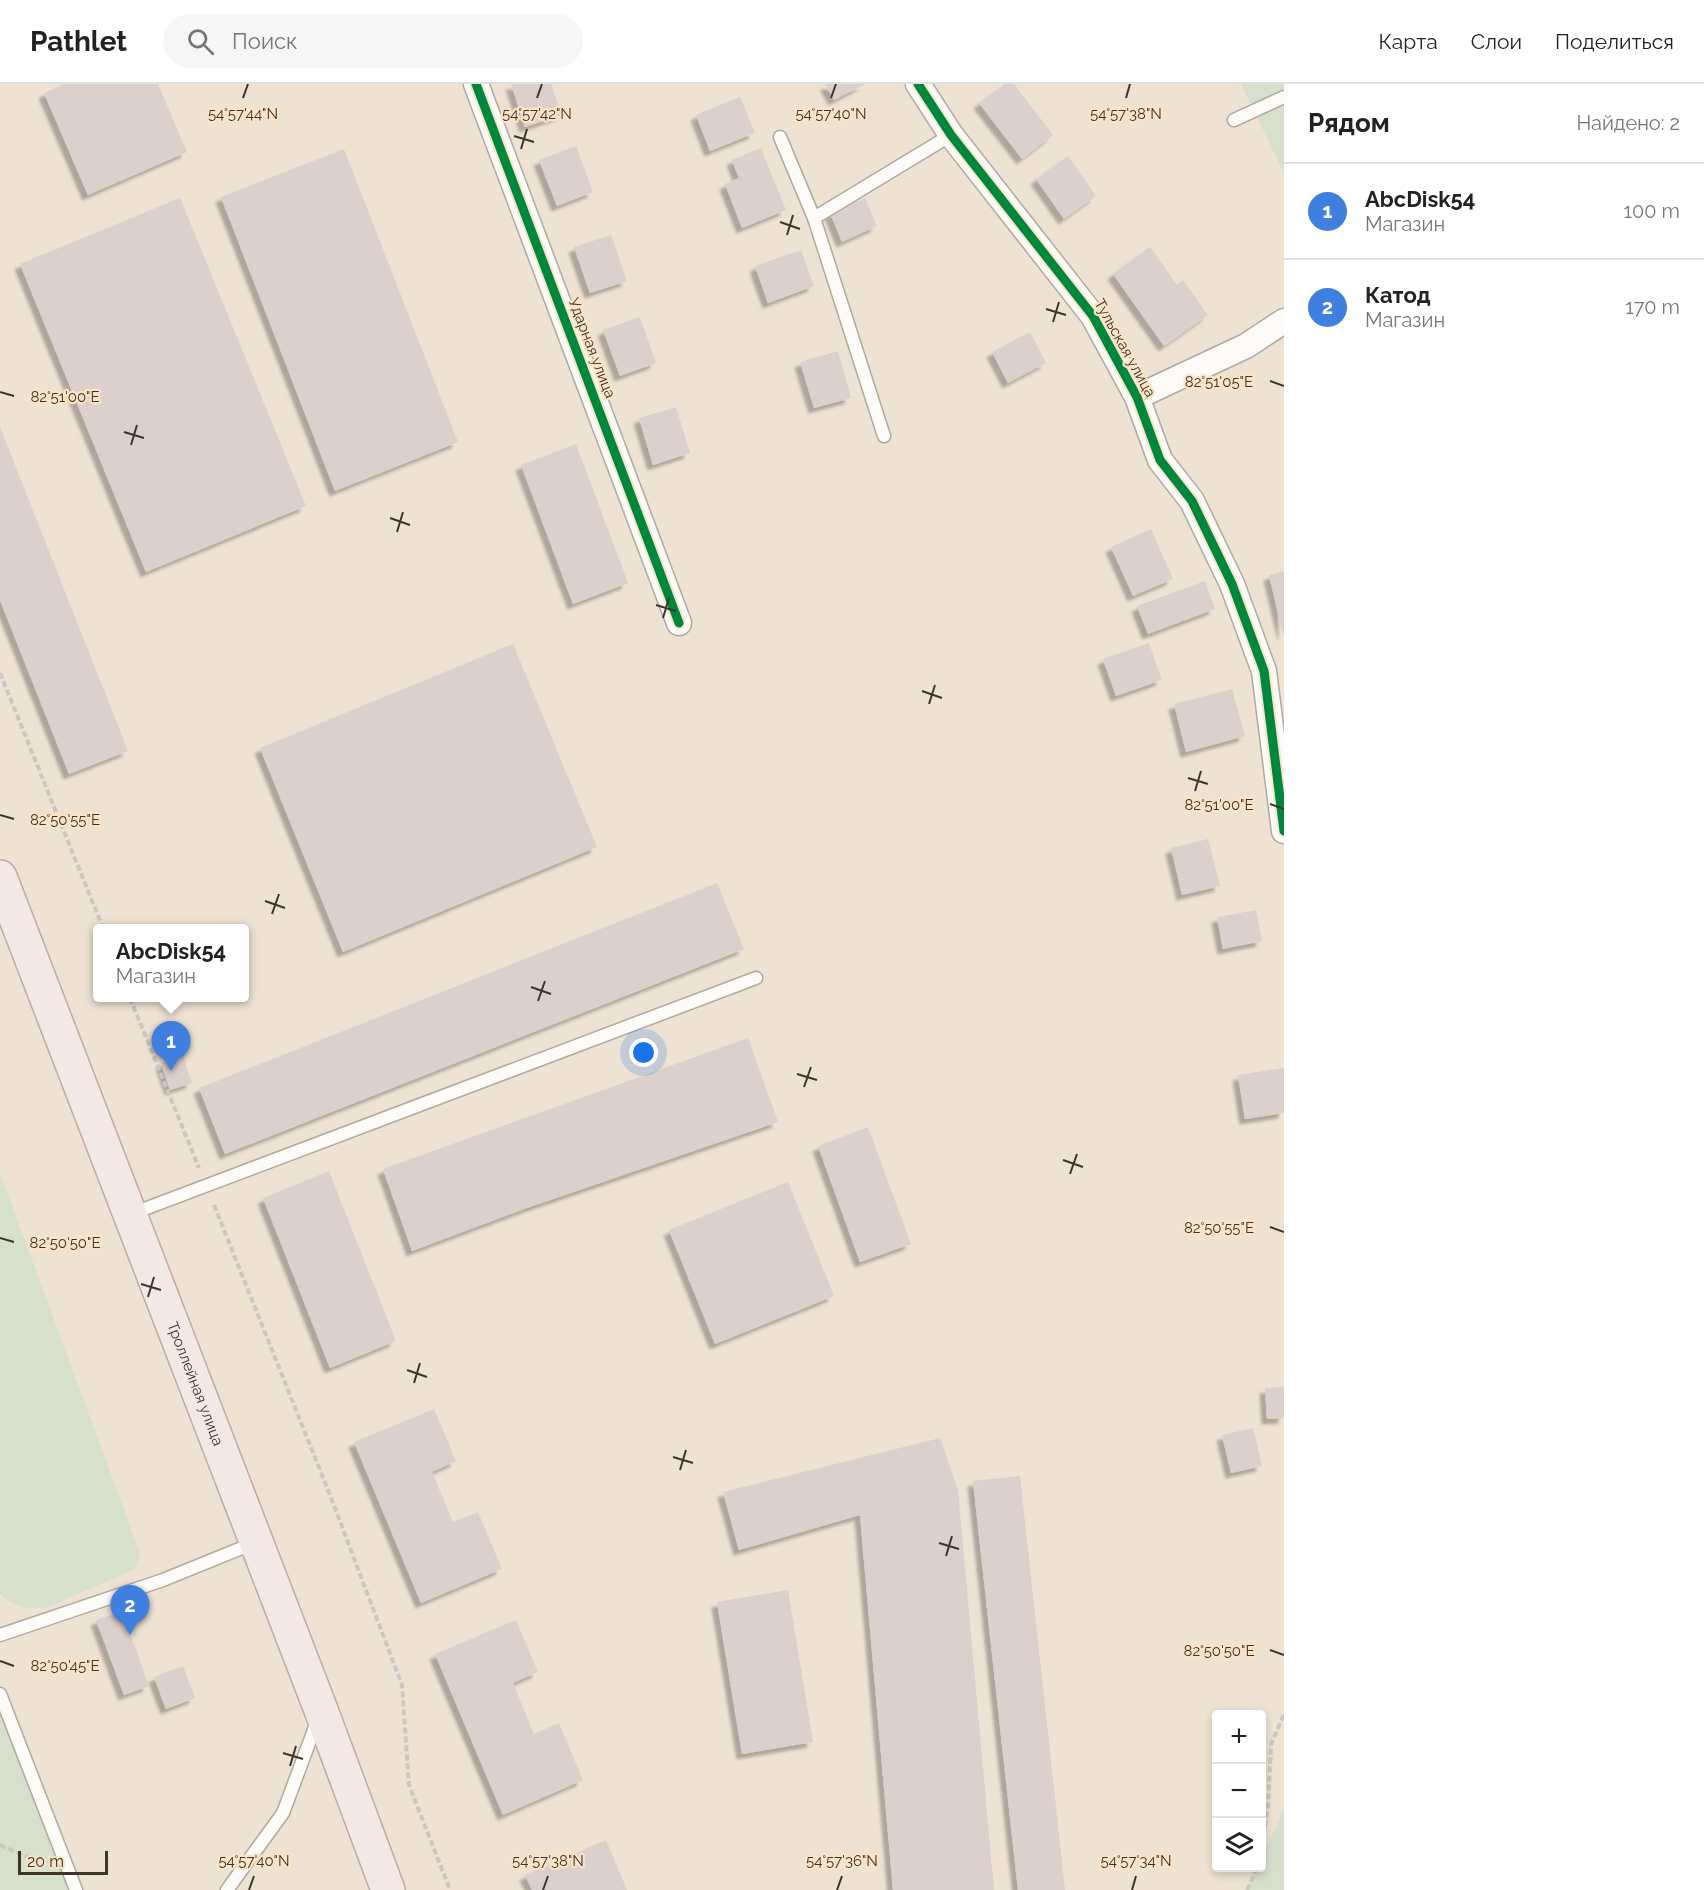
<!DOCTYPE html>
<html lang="ru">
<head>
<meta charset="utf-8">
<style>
  body { margin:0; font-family:Raleway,sans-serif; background:#f6f6f6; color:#222 }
  .controls { position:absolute; right:18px; bottom:18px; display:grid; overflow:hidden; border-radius:6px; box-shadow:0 3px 9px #0003 }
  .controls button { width:54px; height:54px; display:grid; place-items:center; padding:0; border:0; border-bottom:2px solid #e0e0e0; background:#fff; color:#222; font:30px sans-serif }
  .scale { position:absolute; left:18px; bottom:15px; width:90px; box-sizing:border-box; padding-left:6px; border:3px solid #3e352a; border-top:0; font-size:16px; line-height:21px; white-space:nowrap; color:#3e352a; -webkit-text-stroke:4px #fae3c7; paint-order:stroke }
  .you { position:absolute; left:644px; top:969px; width:21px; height:21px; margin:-15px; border:4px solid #fff; border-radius:50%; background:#1a73e8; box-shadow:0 0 0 9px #1a73e833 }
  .badge { display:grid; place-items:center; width:39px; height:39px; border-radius:50%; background:#db2777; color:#fff; font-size:20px; font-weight:700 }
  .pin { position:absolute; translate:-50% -50px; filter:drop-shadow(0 2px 3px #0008) }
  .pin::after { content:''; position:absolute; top:32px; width:21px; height:18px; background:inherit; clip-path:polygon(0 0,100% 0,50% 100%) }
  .popup { position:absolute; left:93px; top:840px; width:156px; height:78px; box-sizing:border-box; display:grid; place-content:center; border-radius:6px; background:#fff; filter:drop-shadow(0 2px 4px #0005); font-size:20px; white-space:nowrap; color:#767676 }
  .popup b { font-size:22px; color:#222 }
  .popup::after { content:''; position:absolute; left:50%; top:100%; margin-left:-12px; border:12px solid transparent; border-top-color:#fff }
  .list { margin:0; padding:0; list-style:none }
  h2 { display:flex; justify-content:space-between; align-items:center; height:78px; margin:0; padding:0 24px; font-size:26px }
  h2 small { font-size:20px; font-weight:400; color:#767676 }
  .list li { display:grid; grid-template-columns:39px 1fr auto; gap:18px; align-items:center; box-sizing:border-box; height:96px; padding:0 24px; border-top:2px solid #e0e0e0 }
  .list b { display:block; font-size:22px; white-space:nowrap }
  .list p { margin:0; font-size:20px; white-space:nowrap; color:#767676 }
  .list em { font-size:20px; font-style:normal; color:#767676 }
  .icon { flex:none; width:33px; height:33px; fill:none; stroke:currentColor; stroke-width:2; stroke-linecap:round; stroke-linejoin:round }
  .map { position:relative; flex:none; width:1284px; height:1806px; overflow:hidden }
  header { display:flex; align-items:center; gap:36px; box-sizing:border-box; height:84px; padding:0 30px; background:#fff; border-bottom:2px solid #e0e0e0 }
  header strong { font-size:28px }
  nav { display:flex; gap:33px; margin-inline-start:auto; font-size:21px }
  .search { width:420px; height:54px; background:#f6f6f6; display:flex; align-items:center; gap:15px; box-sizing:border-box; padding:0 21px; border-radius:33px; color:#767676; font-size:22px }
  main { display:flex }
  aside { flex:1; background:#fff }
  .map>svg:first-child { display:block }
</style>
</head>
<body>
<header>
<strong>Pathlet</strong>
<div class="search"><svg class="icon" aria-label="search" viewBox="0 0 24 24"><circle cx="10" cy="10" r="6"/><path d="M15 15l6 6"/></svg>Поиск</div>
<nav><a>Карта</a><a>Слои</a><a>Поделиться</a></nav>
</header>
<main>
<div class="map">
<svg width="1284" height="1806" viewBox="0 0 1284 1806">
  <defs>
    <filter id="shadow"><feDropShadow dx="-5.5" dy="5.5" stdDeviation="1.5" flood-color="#0004"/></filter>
  </defs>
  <rect width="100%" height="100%" fill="#eee2d3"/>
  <g fill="#d6e0cc">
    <path d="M1241 0H1284V89Z"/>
    <path d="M0 1089 140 1469 135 1485 48 1523C28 1526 15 1524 0 1510Z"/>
    <path d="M0 1629 72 1806H0Z"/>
    <path d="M1284 1724V1806H1247L1257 1784H1262V1773Z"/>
  </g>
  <g fill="#dcd0cc" filter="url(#shadow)">
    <path d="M65 0H158L187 68 88 111 44 9Z"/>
    <path d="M511 0H551L562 31 525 43Z"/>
    <path d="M825 0H865L834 16Z"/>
    <path d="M1005 0H1014L1053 51 1022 75 979 19Z"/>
    <path d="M740 13 755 49 710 67 696 31Z"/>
    <path d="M576 62 593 108 557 122 539 76Z"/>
    <path d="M761 64 786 126 742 144 725 100 739 94 732 76Z"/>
    <path d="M344 65 458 358 335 407 221 113Z"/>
    <path d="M1068 72 1096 112 1064 135 1036 95Z"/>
    <path d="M180 114 306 422 146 488 20 180Z"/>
    <path d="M865 114 877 142 842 158 830 129Z"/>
    <path d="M611 151 627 197 590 209 574 163Z"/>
    <path d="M1150 163 1177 201 1183 196 1208 231 1164 262 1113 190Z"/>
    <path d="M801 166 814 202 768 219 755 182Z"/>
    <path d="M640 233 656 279 620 292 603 246Z"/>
    <path d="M1030 248 1046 279 1008 299 992 268Z"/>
    <path d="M838 267 851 314 814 324 800 278Z"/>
    <path d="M676 323 690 369 653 381 639 334Z"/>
    <path d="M0 343 128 667 69 690 0 516Z"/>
    <path d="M576 360 628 499 573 520 521 381Z"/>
    <path d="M1151 445 1173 495 1133 512 1111 463Z"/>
    <path d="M1284 487V550H1283L1269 491Z"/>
    <path d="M1205 497 1215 525 1148 550 1137 522Z"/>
    <path d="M1149 559 1162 596 1116 612 1103 575Z"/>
    <path d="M513 560 597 763 343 868 260 664Z"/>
    <path d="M1232 605 1245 652 1186 668 1174 620Z"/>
    <path d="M1208 755 1220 802 1182 811 1171 764Z"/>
    <path d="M717 799 744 865 225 1070 199 1004Z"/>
    <path d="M1256 826 1262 857 1223 865 1217 833Z"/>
    <path d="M748 954 778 1038 524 1125 412 1167 383 1085Z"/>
    <path d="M183 971 192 999 170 1006 161 979Z"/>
    <path d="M1284 984V1029L1245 1035 1238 991Z"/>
    <path d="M868 1043 911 1160 860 1178 818 1062Z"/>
    <path d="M329 1087 396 1257 330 1284 263 1114Z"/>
    <path d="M788 1098 834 1212 715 1260 669 1146Z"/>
    <path d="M1284 1303V1334L1267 1335 1265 1304Z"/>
    <path d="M434 1325 456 1377 432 1388 453 1438 478 1428 502 1485 421 1519 354 1358Z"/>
    <path d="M1253 1344 1262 1382 1231 1389 1222 1351Z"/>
    <path d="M940 1354 958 1406 994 1806H893L860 1431 739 1466 723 1408Z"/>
    <path d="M1020 1392 1065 1806H1018L973 1397Z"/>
    <path d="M788 1506 813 1658 742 1670 717 1518Z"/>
    <path d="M122 1527 149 1602 124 1611 96 1536Z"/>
    <path d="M516 1536 538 1588 513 1599 534 1650 559 1639 583 1696 503 1731 435 1570Z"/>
    <path d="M183 1582 195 1614 166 1625 154 1593Z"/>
    <path d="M606 1756 627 1806H532L525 1791Z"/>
  </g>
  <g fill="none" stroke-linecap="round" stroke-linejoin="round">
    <defs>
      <g id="service">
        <path d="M1234 36 1284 13"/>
        <path d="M780 53 814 134 951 51"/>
        <path d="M814 134 884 352"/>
        <path d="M131 1130 756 894"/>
        <path d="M0 1551 163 1496 254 1459"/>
        <path d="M0 1610 76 1806"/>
        <path d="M227 1806 283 1729 318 1635"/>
      </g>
      <g id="minor">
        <path d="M476 0 679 539"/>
        <path d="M918 0 951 51 1093 232 1137 313 1160 376 1192 417 1232 500 1264 587 1284 747"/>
        <path d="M1137 313 1246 262 1284 237"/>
      </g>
      <g id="primary">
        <path id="s1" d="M0 793 321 1626 388 1806"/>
      </g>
    </defs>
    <use href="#service" stroke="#b2a89d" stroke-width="15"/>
    <use href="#minor" stroke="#b2a89d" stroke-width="27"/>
    <use href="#primary" stroke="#bfaba3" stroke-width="36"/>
    <g stroke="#cbc7c1" stroke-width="4" stroke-dasharray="6 3" stroke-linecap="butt">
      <path d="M0 589 103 844"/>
      <path d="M130 914 199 1084"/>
      <path d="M214 1121 328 1406 402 1601 409 1701 450 1806"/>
      <path d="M1262 1760 1268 1723 1271 1661 1284 1630"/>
      <path d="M0 1761 43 1780"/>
      <path d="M1247 1806 1257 1784"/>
    </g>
    <use href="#service" stroke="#fcfbf8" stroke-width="12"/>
    <use href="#minor" stroke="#fcfbf8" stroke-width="24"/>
    <use href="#primary" stroke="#f2e8e6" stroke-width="33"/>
    <defs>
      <g id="cycleway">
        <path d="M476 0 679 539"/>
        <path d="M918 0 951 51 1093 232 1137 313 1160 376 1192 417 1232 500 1264 587 1284 747"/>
      </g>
    </defs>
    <use href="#cycleway" stroke="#fae3c7" stroke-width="13"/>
    <use href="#cycleway" stroke="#00873e" stroke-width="9"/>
  </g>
  <path fill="none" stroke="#3e352a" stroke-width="2" d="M243 14 248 0M537 14 542 0M831 14 836 0M1126 14 1130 0M514 52 534 58M521 65 527 45M780 138 800 145M787 151 793 131M1046 225 1066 231M1053 238 1059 218M1270 297 1284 302M0 308 14 312M124 348 144 354M131 361 137 341M390 434 410 441M397 448 403 428M656 521 676 527M663 534 669 514M922 607 942 614M929 620 935 601M1188 694 1208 700M1195 707 1201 687M1270 720 1284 725M0 731 14 735M265 817 285 824M272 830 279 810M531 903 551 910M538 917 545 897M797 990 817 996M804 1003 811 983M1063 1076 1083 1083M1070 1090 1077 1070M1270 1143 1284 1148M0 1154 14 1158M141 1200 161 1206M148 1213 154 1193M407 1286 427 1293M414 1299 420 1279M673 1373 693 1379M680 1386 686 1366M939 1459 959 1465M946 1472 952 1452M1270 1566 1284 1571M0 1577 14 1582M283 1669 303 1675M290 1682 296 1662M249 1806 254 1792M543 1806 548 1792M837 1806 842 1792M1132 1806 1136 1792"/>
  <g text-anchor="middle" stroke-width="4.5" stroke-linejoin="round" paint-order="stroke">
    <g font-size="15" fill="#3e352a" stroke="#fae3c7">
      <text transform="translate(592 264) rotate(69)" y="5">Ударная улица</text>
      <text transform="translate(1125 264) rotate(61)" y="5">Тульская улица</text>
      <text dy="5" stroke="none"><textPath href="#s1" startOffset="543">Троллейная улица</textPath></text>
    </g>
  </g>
  <g font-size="15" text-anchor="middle" fill="#3e352a" stroke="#fae3c7" stroke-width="4.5" stroke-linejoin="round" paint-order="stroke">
    <text x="243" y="35">54°57'44"N</text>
    <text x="537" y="35">54°57'42"N</text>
    <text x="831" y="35">54°57'40"N</text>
    <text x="1126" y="35">54°57'38"N</text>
    <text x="1219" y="303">82°51'05"E</text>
    <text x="65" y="318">82°51'00"E</text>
    <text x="1219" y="726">82°51'00"E</text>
    <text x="65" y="741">82°50'55"E</text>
    <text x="1219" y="1149">82°50'55"E</text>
    <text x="65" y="1164">82°50'50"E</text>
    <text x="1219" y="1572">82°50'50"E</text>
    <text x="65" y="1587">82°50'45"E</text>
    <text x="254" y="1782">54°57'40"N</text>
    <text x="548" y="1782">54°57'38"N</text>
    <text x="842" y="1782">54°57'36"N</text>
    <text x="1136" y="1782">54°57'34"N</text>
  </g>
</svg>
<div class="controls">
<button>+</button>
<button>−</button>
<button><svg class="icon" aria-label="layers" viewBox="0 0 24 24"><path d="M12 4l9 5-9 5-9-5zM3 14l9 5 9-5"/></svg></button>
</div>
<div class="scale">20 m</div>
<div class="you"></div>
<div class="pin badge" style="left:171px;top:987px;background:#3f7fe0">1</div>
<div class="popup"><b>AbcDisk54</b>Магазин</div>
<div class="pin badge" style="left:130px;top:1551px;background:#3f7fe0">2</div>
</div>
<aside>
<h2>Рядом<small>Найдено: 2</small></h2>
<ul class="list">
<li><span class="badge" style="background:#3f7fe0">1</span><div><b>AbcDisk54</b><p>Магазин</p></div><em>100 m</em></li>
<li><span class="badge" style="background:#3f7fe0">2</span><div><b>Катод</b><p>Магазин</p></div><em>170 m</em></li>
</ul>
</aside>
</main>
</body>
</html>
